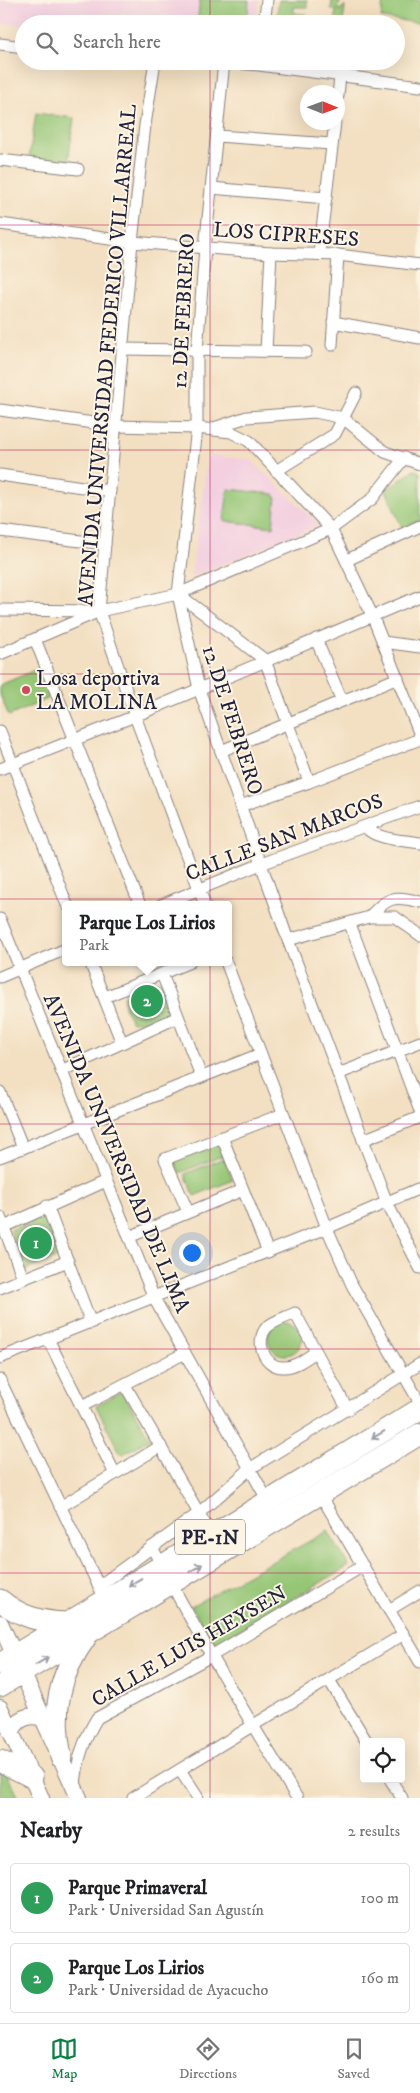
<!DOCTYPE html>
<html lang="en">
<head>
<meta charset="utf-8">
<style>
  body { margin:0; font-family:"IM FELL DW Pica",serif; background:#f6f6f6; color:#202124 }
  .controls { position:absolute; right:15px; bottom:15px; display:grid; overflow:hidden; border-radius:5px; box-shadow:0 5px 20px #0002 }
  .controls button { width:45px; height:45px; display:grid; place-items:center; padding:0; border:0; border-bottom:1px solid #e0e0e0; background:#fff; color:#202124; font:25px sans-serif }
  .compass { position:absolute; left:300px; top:85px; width:45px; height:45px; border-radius:50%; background:#fff; box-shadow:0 5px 20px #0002; rotate:91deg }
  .you { position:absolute; left:191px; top:1252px; width:18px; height:18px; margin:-12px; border:4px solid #fff; border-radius:50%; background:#1a73e8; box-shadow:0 0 0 8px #1a73e833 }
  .badge { display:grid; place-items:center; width:32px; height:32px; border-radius:50%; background:#0b8043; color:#fff; font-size:16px; font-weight:700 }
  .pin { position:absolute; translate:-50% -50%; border:2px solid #fff; box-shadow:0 1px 5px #0006 }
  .popup { position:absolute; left:62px; top:901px; width:170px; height:65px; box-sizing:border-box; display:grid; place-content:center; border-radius:5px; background:#fff; filter:drop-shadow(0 1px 4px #0005); font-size:16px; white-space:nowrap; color:#757577 }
  .popup b { font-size:19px; color:#202124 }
  .popup::after { content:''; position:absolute; left:50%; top:100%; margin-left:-10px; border:10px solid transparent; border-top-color:#fff }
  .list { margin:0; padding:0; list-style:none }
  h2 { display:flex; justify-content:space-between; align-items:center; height:65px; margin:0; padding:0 20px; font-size:21px }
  h2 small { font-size:16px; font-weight:400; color:#757577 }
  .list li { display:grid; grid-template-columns:32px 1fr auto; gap:15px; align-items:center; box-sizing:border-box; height:70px; margin:0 10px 10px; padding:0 10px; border:1px solid #e0e0e0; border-radius:5px }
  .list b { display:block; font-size:19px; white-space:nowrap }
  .list p { margin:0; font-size:16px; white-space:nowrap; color:#757577 }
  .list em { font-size:16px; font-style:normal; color:#757577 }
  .icon { flex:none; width:28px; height:28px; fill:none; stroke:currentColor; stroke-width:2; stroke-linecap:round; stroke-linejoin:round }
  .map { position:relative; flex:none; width:420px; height:1798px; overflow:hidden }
  .search { position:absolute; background:#fff; box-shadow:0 5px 20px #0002; left:15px; right:15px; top:15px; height:55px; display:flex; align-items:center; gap:12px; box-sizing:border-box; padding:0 18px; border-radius:28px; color:#757577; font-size:19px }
  .sheet { height:225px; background:#fff }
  nav { display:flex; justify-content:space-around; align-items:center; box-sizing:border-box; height:70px; border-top:1px solid #e0e0e0; background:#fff; font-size:14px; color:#757577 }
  nav a { display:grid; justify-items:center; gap:2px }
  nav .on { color:#0b8043 }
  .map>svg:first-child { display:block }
</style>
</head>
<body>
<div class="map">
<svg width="420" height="1798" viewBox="0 0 420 1798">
  <rect width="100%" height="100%" fill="#fcf5e5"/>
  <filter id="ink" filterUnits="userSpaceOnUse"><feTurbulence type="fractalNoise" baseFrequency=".02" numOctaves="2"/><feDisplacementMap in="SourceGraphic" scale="10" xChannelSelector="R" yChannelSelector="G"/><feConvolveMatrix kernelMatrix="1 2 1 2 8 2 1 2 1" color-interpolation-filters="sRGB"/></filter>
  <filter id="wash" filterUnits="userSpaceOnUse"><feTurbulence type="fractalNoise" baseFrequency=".0096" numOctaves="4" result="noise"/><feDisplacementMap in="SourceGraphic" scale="20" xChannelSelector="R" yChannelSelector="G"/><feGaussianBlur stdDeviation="1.12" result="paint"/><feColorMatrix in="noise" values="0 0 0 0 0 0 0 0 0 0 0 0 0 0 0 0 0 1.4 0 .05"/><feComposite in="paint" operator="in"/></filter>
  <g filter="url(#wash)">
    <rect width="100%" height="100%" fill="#f3dfc1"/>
    <g fill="#f3cfe0">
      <path d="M0 0H259L256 24H24V26L0 23Z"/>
      <path d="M208 455 251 460 320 525 191 577Z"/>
    </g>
    <g fill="#95c676" stroke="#5c7458">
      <path d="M200 0H249L247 24H197Z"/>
      <path d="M279 0H307V7H294V13L307 14C301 27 289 24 276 23Z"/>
      <path d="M332 0H339L340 4 337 7 339 10 345 6 343 24H330L335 23 336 10H331Z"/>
      <path d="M383 0H420V23L381 18Z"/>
      <path d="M36 113 74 118 68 163 29 158Z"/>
      <path d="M414 470 420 472V520L402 528 386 490Z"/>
      <path d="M228 489 274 494 276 497 273 527 224 521Z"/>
      <path d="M42 667 54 696 9 716 0 695V685Z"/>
      <path d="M160 980 171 1010 150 1020 132 1022 124 1007V996Z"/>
      <path d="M219 1141 224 1155 179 1173 174 1159Z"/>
      <path d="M224 1158 233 1180 194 1196 185 1174Z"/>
      <path d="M46 1217 61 1256 25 1270 10 1230Z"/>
      <circle cx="285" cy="1338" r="17"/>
      <path d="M122 1391 150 1439 121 1455 96 1406Z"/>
      <path d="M328 1531 349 1566 215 1644 191 1606Z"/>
      <path d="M4 1768 19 1798H0V1770Z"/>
    </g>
  </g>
  <g filter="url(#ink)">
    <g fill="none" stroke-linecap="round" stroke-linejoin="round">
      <defs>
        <g id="street">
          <path d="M264 24 267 0"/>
          <path d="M0 44 24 47"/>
          <path d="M155 61 145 125 132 242 99 611 135 716 205 905"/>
          <path d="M213 61 259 65 420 86"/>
          <path d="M224 62 205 248 197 351V428L178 594 199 689 288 940 387 1203 420 1268"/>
          <path d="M338 96 340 76"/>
          <path d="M217 136 332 144"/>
          <path d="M0 160 78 169"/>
          <path d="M211 188 326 198"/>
          <path d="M0 224 132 242 271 253 338 255 420 265"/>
          <path d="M319 254 335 122"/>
          <path d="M333 322 420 338"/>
          <path d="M332 345 338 255"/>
          <path d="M123 349 306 352"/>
          <path d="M266 351 271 253"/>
          <path d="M0 410 115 426 197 428 231 432 249 441 331 529 372 615 420 735"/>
          <path d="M214 428 247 417 315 412 343 418 385 452 420 464"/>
          <path d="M276 471 335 434 356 393"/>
          <path d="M0 475 110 491"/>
          <path d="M0 531 105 544"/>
          <path d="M347 560 420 526"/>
          <path d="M178 594 265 660 309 782"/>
          <path d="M0 610 99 611 178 594 331 529 372 499 404 458"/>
          <path d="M35 639 140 905"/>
          <path d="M316 639 342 701"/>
          <path d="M383 642 420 647"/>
          <path d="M0 654 95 613"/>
          <path d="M0 731 67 905"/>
          <path d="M221 751 398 678"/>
          <path d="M0 769 135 716 420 596"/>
          <path d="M240 806 309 782 420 739"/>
          <path d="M365 827C377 840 403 840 420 843"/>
          <path d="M161 905 261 864 420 806"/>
          <path d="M369 917C388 897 393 895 420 902"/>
          <path d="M0 919 154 1298 268 1501"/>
          <path d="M350 924 420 1111"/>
          <path d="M288 940 369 917H395L420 935"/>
          <path d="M90 962 122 1043"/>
          <path d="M226 962 327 1228 352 1285 420 1403"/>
          <path d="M162 974 201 1076"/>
          <path d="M0 977 66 949"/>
          <path d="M105 997 190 962"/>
          <path d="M61 1071 178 1017"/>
          <path d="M338 1074 420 1042"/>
          <path d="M0 1092 23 1148"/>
          <path d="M222 1137 268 1252"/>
          <path d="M363 1140 420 1117"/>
          <path d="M0 1157 260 1054"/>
          <path d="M47 1206 91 1323"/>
          <path d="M188 1212 165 1159 283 1114"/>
          <path d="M0 1217 23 1278"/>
          <path d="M4 1227 106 1181"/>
          <path d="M129 1237 243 1190"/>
          <path d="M0 1288 68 1261"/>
          <path d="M48 1339 115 1474"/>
          <path d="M316 1352C306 1358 296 1367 284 1367 264 1368 254 1341 267 1327 274 1321 287 1317 295 1313L348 1410"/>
          <path d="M0 1358 327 1228 420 1188"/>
          <path d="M0 1380 101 1591"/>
          <path d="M125 1385 212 1536"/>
          <path d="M82 1406 185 1353"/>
          <path d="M320 1494 420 1662"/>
          <path d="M60 1507 161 1446"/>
          <path d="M152 1547C196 1633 247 1716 297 1798"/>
          <path d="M99 1586 199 1513 251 1468 420 1364"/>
          <path d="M389 1610 420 1591"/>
          <path d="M329 1680 367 1742"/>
          <path d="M180 1770 198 1798"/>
          <path d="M390 1779 402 1798"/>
          <path d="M75 1788C76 1763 84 1739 97 1718L211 1656 363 1566"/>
          <path d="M133 1798 404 1634"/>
        </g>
        <g id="secondary">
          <path d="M0 1623 79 1798"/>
          <path d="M0 1708 41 1798"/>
          <path d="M11 1732C17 1719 28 1713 42 1718"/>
        </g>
        <g id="highway">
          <path d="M0 1600C20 1617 41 1622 67 1623"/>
          <path d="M0 1664 420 1409"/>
          <path d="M0 1686 420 1434"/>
          <path d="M61 1757C52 1711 58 1676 86 1637"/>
          <path d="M0 1761 32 1777"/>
        </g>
      </defs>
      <use href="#street" stroke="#8a807e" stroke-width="13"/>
      <use href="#secondary" stroke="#8a807e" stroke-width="18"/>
      <use href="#highway" stroke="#8a807e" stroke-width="23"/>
      <use href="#street" stroke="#fff" stroke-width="11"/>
      <use href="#secondary" stroke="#fff" stroke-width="16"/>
      <use href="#highway" stroke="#fff" stroke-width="21"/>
    </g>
    <defs><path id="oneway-shaft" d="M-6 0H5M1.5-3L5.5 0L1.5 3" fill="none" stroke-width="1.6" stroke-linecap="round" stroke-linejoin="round" transform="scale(1.25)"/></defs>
    <g stroke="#9c9ca7">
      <use href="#oneway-shaft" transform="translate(378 1435) rotate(149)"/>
      <use href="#oneway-shaft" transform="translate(196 1568) rotate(-31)"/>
      <use href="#oneway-shaft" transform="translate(135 1582) rotate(149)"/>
      <use href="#oneway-shaft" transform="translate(42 1661) rotate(-31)"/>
    </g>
  </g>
  <path fill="none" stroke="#c2185b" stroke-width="1" stroke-opacity="0.55" d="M210 0V24M210 61V1798M0 225H420M0 450H420M0 674H420M0 899H420M0 1124H420M0 1349H420M0 1573H420"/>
  <circle fill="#d1495b" stroke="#fcf5e5" stroke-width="2" cx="26" cy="690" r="5"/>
  <g text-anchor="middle" stroke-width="4" stroke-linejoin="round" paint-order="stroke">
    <rect fill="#fcf5e5" stroke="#63616e" stroke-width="1" x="175" y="1519.5" width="70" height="35" rx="4"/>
    <g font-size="20" font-weight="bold" fill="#22223b">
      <text x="210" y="1544">PE-1N</text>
    </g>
    <g font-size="21" fill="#22223b" stroke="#fcf5e5">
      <text transform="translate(286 234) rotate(4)" y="7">LOS CIPRESES</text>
      <text transform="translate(183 311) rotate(-87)" y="7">12 DE FEBRERO</text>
      <text transform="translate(107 355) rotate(-85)" y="7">AVENIDA UNIVERSIDAD FEDERICO VILLARREAL</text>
      <text transform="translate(233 720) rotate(72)" y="7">12 DE FEBRERO</text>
      <text transform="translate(284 837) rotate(-21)" y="7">CALLE SAN MARCOS</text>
      <text transform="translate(117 1153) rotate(67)" y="7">AVENIDA UNIVERSIDAD DE LIMA</text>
      <text transform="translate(189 1646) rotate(-30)" y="7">CALLE LUIS HEYSEN</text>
    </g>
    <g font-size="21" fill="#22223b" stroke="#fcf5e5" text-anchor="start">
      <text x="36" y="685">Losa deportiva<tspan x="36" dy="24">LA MOLINA</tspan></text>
    </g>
  </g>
</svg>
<div class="controls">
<button><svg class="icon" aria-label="locate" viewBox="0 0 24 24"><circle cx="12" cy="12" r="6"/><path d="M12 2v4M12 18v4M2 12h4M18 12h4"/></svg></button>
</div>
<svg class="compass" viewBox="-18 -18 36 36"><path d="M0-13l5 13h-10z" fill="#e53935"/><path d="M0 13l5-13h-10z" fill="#757577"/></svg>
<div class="you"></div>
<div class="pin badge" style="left:36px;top:1243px;background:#2e9e5b">1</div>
<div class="pin badge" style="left:147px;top:1001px;background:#2e9e5b">2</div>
<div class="popup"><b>Parque Los Lirios</b>Park</div>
<div class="search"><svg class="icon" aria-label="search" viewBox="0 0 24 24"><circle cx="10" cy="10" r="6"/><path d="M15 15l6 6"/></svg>Search here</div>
</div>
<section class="sheet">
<h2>Nearby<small>2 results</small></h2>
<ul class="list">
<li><span class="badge" style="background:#2e9e5b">1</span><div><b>Parque Primaveral</b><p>Park · Universidad San Agustín</p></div><em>100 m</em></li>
<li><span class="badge" style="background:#2e9e5b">2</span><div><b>Parque Los Lirios</b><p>Park · Universidad de Ayacucho</p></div><em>160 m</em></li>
</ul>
</section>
<nav>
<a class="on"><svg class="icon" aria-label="map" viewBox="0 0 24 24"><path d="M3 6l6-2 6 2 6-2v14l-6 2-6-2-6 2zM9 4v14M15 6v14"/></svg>Map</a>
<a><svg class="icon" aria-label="directions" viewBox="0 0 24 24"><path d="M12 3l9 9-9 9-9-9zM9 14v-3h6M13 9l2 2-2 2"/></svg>Directions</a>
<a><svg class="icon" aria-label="saved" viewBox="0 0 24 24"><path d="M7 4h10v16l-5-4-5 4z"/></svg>Saved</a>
</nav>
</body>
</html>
